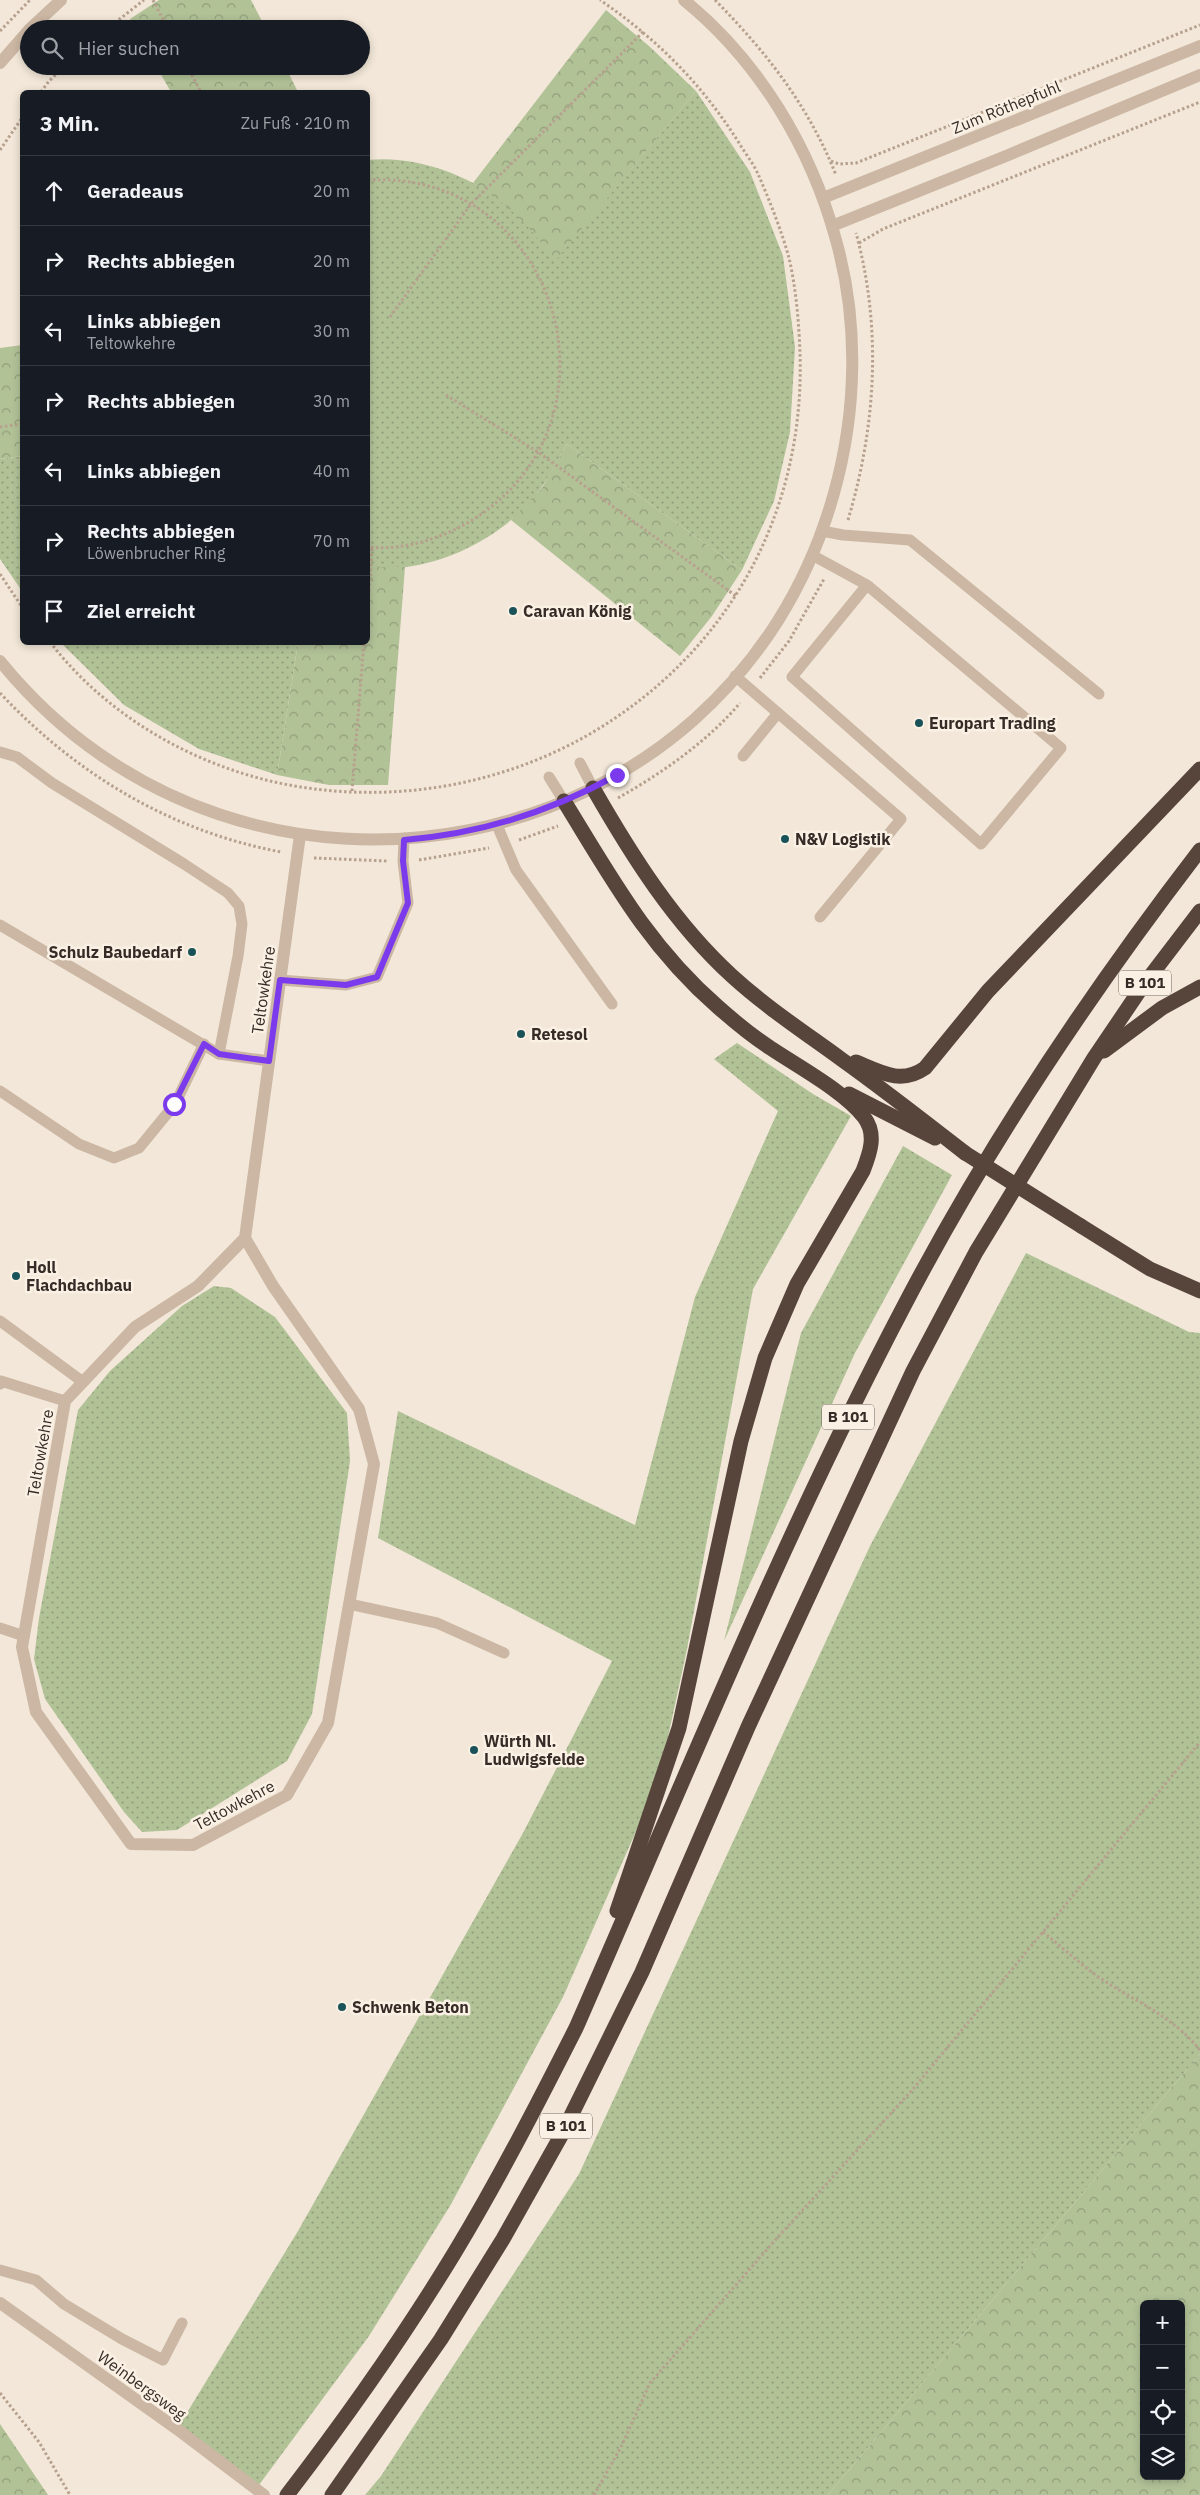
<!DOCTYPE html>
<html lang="de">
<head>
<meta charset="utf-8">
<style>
  body { margin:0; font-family:"IBM Plex Sans",sans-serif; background:#20242c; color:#f1f3f6 }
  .controls { position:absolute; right:15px; bottom:15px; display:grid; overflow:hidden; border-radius:8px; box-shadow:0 2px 8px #0003 }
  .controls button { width:45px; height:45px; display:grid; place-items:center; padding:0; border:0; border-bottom:1px solid #363941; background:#171b24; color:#f1f3f6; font:25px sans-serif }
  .stop { position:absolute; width:15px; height:15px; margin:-11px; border:4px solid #7c3aed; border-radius:50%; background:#fff }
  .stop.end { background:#7c3aed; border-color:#fff; box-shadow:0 1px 5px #0008 }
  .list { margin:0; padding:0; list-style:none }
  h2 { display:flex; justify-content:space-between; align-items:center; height:65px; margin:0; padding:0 20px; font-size:21px }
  h2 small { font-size:16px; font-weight:400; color:#9ea1a6 }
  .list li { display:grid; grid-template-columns:32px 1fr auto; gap:15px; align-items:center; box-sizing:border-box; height:70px; padding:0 20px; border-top:1px solid #363941 }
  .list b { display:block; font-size:19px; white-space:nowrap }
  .list p { margin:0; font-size:16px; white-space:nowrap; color:#9ea1a6 }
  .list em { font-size:16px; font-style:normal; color:#9ea1a6 }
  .icon { flex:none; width:28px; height:28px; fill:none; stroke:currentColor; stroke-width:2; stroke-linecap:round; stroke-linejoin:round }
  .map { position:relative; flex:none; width:1200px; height:2495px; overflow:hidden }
  .search { position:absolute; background:#171b24; box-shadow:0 2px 8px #0003; left:20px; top:20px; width:350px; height:55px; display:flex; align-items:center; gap:12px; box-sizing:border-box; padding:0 18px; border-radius:28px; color:#9ea1a6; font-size:19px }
  .panel { position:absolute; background:#171b24; box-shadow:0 2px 8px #0003; left:20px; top:90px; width:350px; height:555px; border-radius:8px }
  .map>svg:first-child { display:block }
</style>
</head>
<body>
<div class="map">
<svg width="1200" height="2495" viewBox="0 0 1200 2495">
  <defs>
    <pattern id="green-dots" width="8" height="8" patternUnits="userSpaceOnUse" patternTransform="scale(1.25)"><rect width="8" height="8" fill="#b2c297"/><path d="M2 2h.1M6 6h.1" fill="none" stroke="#929e7b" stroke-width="1.8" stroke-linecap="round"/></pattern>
    <pattern id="forest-crowns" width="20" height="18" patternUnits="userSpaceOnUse" patternTransform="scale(1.25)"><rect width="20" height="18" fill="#b2c297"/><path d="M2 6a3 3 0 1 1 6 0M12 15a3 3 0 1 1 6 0" fill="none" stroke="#929e7b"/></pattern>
  </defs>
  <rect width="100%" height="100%" fill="#f2e7d8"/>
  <g fill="url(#green-dots)">
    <path d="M696 91 750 172 783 256 795 347 790 432 774 501 742 570 567 444C559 458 551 474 542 487 511 530 458 560 406 567 394 569 380 567 368 567V160C426 154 491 184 530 226 539 237 547 249 555 260Z"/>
    <path d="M22 456V591L0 559V459Z"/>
    <path d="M61 643H298L277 775 199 749 124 705Z"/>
    <path d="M737 1043 813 1094 851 1116 753 1289 687 1649 668 1737 641 1820 563 1997 450 2206 369 2336 256 2489 177 2429 298 2231 523 1833 612 1661 378 1538 398 1411 635 1525 695 1297 778 1111 714 1059Z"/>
    <path d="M903 1146 952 1175 855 1353 724 1641 801 1333Z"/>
    <path d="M1026 1253 1189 1332 1200 1333V2054L828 2495H365L381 2476 579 2174 870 1546Z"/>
    <path d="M214 1286 231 1288 275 1317 347 1413 350 1461 312 1714 287 1761 177 1830 142 1832 124 1812 45 1699 34 1659 39 1618 78 1410 110 1371 182 1306Z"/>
  </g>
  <g fill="url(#forest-crowns)" fill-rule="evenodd">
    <path d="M159 0H251L266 29H135L130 19Z"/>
    <path d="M606 10 649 46 696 91 555 261C528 224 512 207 473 183Z"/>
    <path d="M156 66H285L298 92H171Z"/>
    <path d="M22 345V456L0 459V348Z"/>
    <path d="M567 444 742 570 712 616 680 656 511 520 542 488Z"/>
    <path d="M368 567H405L388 785H329L277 775 298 643 368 642Z"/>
    <path d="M1200 2054V2495H828ZM1144 2304H1181V2476H1144Z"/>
    <path d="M0 2424 48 2495H0Z"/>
  </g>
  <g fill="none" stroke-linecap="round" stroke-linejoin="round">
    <g stroke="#b7a18e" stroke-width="3" stroke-dasharray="2.5 2.5" stroke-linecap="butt">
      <path d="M153 0 168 29"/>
      <path d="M715 0C767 53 808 105 836 175"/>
      <path d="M107 29 144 0"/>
      <path d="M0 31 30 0"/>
      <path d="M187 66 201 92"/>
      <path d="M41 92 49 81 65 66"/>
      <path d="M0 150 22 118"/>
      <path d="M831 161 839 164 856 163 1200 25"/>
      <path d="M368 180C559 169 634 424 469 522 440 539 401 551 368 547"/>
      <path d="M859 243 883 229 1200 102"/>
      <path d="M390 317 471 204 644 31"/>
      <path d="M446 395 538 452 736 596"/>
      <path d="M0 427 22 424"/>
      <path d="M848 520C876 426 882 328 856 233"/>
      <path d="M0 574 22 607"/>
      <path d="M368 606 372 548"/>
      <path d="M50 642C106 715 191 764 279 783 384 805 495 788 588 735 727 655 805 514 800 354 799 323 796 288 789 258 782 232 769 199 758 174 753 163 745 153 739 143 702 84 657 39 600 0"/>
      <path d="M760 678 789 641 824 579"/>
      <path d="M0 693C76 774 170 831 281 852"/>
      <path d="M352 791 364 642"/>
      <path d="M618 798C662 773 707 742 740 703"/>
      <path d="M519 840 558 826"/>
      <path d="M314 858 387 861"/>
      <path d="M419 860 489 848"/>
      <path d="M1043 1932C1062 1947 1080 1964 1100 1978 1136 2002 1171 2015 1200 2050"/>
      <path d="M0 2393 39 2442 70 2495"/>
      <path d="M594 2495 621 2447 650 2383 778 2237 913 2089 1200 1742"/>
    </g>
    <g stroke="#cbb7a3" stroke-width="11">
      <path d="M822 531 843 535 910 540 1099 694"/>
      <path d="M812 555 867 585 1061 748 981 844 792 677 867 585"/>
      <path d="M735 676 901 819 820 917"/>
      <path d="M0 752 17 757 52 783 184 864 228 893 239 906 242 924 238 956 219 1054"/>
      <path d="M743 756 778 713"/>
      <path d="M580 763 593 788"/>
      <path d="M549 777 564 801"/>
      <path d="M497 825 516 870 612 1004"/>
      <path d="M0 925 219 1054 269 1061"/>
      <path d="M280 980 346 985 377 977 408 903 403 861 404 840"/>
      <path d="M0 1091 79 1144 114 1158 139 1148 175 1104 204 1044"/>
      <path d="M0 1321 83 1382"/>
      <path d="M0 1384 1 1381 65 1401"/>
      <path d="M349 1604 437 1623 504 1653"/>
      <path d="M0 1628 24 1636"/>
      <path d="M0 2270 36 2280 64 2304 122 2339 163 2360 182 2323"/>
    </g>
    <g stroke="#cbb7a3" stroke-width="12">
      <path d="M30 29 61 0"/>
      <path d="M0 63 29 30"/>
      <path d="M823 198 1200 46"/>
      <path d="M832 226 1006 156 1200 75"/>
      <path d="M0 661C243 961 730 868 834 493 857 411 859 322 836 240 811 148 759 61 684 0"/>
      <path d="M245 1238 273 1286 359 1409 374 1464 328 1723 287 1795 193 1845 131 1844 36 1712 22 1647 65 1401 135 1327 198 1286 245 1238 300 835"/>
      <path d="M0 2303 177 2429 264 2495"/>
    </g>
    <g stroke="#57453c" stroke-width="15">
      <path d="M593 788C632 856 674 923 732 976 766 1007 804 1032 841 1059 883 1089 924 1121 965 1153"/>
      <path d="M564 801C612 879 648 946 718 1007 735 1022 753 1037 772 1049 799 1067 845 1092 864 1117 877 1134 870 1153 863 1171L797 1284 765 1358 741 1441 679 1728 617 1911"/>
      <path d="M1104 1051 1162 1008 1200 987"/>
      <path d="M856 1062C880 1072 901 1085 925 1068L988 991 1200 769"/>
      <path d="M849 1094 935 1138"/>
      <path d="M1081 1226 1150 1269 1200 1291"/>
      <path d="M287 2495C347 2417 404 2336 455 2252 499 2179 538 2103 576 2028 682 1786 781 1540 904 1306 988 1145 1090 993 1200 850"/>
      <path d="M332 2495 441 2339 503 2239 562 2134 642 1972 748 1727 913 1371 976 1252 1094 1058 1142 987 1200 911"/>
    </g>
    <path stroke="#57453c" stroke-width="15" d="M965 1153 1081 1226"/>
  </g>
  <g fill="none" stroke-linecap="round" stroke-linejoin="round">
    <path stroke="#7c3aed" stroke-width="6" d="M174 1104 204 1044 219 1054 269 1061 280 980 346 985 377 977 408 903 403 861 404 840C480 834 550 812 617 775"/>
  </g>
  <g fill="#195359" stroke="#faf1e4" stroke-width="2">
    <circle cx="513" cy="611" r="5"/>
    <circle cx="919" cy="723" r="5"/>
    <circle cx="785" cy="839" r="5"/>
    <circle cx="192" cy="952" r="5"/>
    <circle cx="521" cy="1034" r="5"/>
    <circle cx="16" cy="1276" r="5"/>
    <circle cx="474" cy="1750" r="5"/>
    <circle cx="342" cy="2007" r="5"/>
  </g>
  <g text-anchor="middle" stroke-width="5" stroke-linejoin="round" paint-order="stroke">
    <g fill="#faf1e4" stroke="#71665f" stroke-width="1">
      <rect x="1119" y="970.5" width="52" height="25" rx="4"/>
      <rect x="822" y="1404.5" width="52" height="25" rx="4"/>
      <rect x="540" y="2113.5" width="52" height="25" rx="4"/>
    </g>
    <g font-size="15" font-weight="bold" fill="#362b26">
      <text x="1145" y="988">B 101</text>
      <text x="848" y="1422">B 101</text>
      <text x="566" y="2131">B 101</text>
    </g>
    <g font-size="16" fill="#362b26" stroke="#faf1e4">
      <text transform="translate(1006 107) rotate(-22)" y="6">Zum Röthepfuhl</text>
      <text transform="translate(263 990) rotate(-82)" y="6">Teltowkehre</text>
      <text transform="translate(40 1453) rotate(-80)" y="6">Teltowkehre</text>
      <text transform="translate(234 1805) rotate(-28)" y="6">Teltowkehre</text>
      <text transform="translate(142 2385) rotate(36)" y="6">Weinbergsweg</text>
    </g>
    <g font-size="16" font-weight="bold" fill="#362b26" stroke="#faf1e4" text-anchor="start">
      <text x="523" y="617">Caravan König</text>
      <text x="929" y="729">Europart Trading</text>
      <text x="795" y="845">N&amp;V Logistik</text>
      <text x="182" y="958" text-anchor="end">Schulz Baubedarf</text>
      <text x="531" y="1040">Retesol</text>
      <text x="26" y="1273">Holl<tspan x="26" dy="18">Flachdachbau</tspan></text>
      <text x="484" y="1747">Würth Nl.<tspan x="484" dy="18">Ludwigsfelde</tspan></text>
      <text x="352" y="2013">Schwenk Beton</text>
    </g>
  </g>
</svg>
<div class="controls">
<button>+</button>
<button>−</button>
<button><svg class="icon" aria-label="locate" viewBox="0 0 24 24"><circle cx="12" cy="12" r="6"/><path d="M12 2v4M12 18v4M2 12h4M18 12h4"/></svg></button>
<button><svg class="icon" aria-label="layers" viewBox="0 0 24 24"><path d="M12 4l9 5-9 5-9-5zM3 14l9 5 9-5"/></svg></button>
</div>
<div class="stop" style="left:174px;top:1104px"></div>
<div class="stop end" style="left:617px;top:775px"></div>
<div class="search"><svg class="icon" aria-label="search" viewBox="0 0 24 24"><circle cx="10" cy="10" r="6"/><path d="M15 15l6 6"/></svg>Hier suchen</div>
<section class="panel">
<h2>3 Min.<small>Zu Fuß · 210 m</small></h2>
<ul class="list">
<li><svg class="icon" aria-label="ahead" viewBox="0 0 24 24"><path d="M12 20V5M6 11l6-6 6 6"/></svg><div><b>Geradeaus</b></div><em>20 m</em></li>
<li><svg class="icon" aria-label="right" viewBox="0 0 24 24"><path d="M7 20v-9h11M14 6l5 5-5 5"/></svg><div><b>Rechts abbiegen</b></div><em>20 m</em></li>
<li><svg class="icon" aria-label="left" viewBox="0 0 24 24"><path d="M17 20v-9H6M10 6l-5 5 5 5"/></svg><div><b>Links abbiegen</b><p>Teltowkehre</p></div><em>30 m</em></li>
<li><svg class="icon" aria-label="right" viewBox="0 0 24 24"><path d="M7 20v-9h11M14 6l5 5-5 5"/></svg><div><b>Rechts abbiegen</b></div><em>30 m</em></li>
<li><svg class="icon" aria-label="left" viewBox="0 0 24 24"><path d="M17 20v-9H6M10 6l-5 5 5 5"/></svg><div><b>Links abbiegen</b></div><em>40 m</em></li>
<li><svg class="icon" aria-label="right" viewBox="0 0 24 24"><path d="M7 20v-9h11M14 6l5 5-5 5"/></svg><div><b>Rechts abbiegen</b><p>Löwenbrucher Ring</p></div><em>70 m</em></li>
<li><svg class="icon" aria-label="arrive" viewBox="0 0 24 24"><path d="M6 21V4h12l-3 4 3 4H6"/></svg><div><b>Ziel erreicht</b></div></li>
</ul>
</section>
</div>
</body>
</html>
